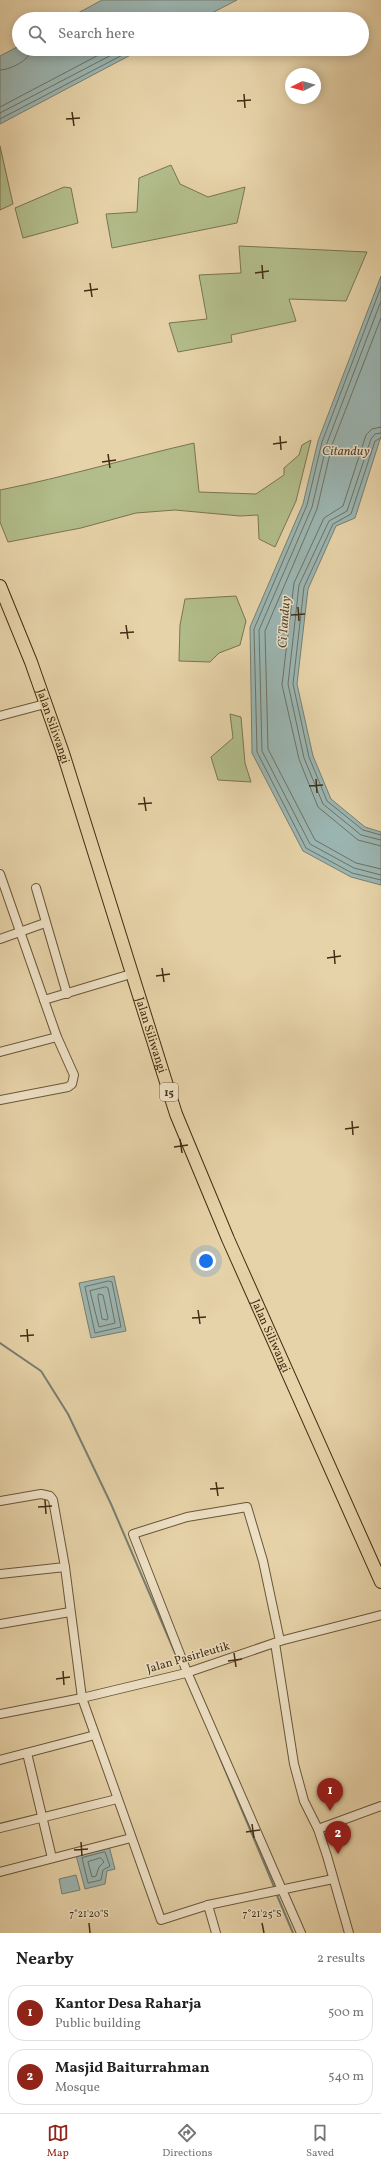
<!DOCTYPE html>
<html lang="en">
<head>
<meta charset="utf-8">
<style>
  body { margin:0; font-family:Vollkorn,serif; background:#f6f6f6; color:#222 }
  .compass { position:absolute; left:285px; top:68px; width:36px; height:36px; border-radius:50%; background:#fff; box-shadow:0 2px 10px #0003; rotate:264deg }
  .you { position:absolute; left:206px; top:1261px; width:14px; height:14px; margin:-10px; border:3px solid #fff; border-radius:50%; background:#1a73e8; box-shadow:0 0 0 6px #1a73e833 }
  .badge { display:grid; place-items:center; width:26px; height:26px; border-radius:50%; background:#8f2418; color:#fff; font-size:13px; font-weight:700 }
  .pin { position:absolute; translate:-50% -33px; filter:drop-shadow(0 1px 2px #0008) }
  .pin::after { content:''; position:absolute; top:21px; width:14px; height:12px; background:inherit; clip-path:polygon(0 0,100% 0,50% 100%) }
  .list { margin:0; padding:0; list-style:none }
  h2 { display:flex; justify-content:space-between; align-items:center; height:52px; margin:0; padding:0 16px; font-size:17px }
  h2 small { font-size:13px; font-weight:400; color:#767676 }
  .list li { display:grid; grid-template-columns:26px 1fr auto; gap:12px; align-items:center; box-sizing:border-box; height:56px; margin:0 8px 8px; padding:0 8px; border:1px solid #e0e0e0; border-radius:16px }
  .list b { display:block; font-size:15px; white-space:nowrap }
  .list p { margin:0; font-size:13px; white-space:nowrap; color:#767676 }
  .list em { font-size:13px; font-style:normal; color:#767676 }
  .icon { flex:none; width:22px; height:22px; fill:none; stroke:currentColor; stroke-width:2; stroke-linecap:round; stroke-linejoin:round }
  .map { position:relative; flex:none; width:381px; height:1933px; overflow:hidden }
  .search { position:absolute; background:#fff; box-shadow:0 2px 10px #0003; left:12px; right:12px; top:12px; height:44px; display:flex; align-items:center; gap:10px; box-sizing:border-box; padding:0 14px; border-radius:22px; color:#767676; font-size:15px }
  .sheet { height:180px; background:#fff }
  nav { display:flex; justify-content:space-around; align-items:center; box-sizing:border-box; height:56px; border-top:1px solid #e0e0e0; background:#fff; font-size:11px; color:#767676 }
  nav a { display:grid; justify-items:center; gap:2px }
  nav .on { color:#8f2418 }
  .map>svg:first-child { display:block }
</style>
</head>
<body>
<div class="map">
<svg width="381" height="1933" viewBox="0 0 381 1933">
  <rect width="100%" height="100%" fill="#e7d3a9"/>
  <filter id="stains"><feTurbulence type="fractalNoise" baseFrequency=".005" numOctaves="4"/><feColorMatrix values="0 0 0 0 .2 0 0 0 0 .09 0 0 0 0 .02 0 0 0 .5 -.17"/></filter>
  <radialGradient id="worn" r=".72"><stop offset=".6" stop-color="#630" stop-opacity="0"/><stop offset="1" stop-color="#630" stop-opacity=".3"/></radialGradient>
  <g fill="#b2bd8b" stroke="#7a7550">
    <path d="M0 146 13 204 0 210Z"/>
    <path d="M171 165 180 184 208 197 245 187 237 223 112 248 106 214 137 212 139 178Z"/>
    <path d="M64 187 71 188 78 223 23 238 15 208Z"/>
    <path d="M239 246 367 252 346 301 289 299 296 321 231 335 232 342 178 352 169 323 207 319 199 275 241 273Z"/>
    <path d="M311 440 296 501 275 547 259 539 258 515 240 516 175 510 136 513 81 528 8 542 0 522V490C65 477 129 458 194 443L199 492 256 494 284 475V468L299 455 302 445Z"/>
    <path d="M236 596 246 621 240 645 219 653 210 662 179 661 180 625 185 599Z"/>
    <path d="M230 714 241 717 245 763 251 782 218 780 211 757 233 738Z"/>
  </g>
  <g fill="#9bb6b3" stroke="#777f73">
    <path d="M102 0H237L200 19H67Z"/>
    <path d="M19 46V49H142L0 124V56Z"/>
    <path d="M381 276V436L355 518 336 526 308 589 297 684 313 756 331 799 365 827 381 832V885L351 877 303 851 252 753 250 627 303 504 318 441Z"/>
    <path d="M114 1276 126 1331 91 1338 79 1283Z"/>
    <path d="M109 1846 115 1869 107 1871 105 1884 85 1889 76 1855Z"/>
    <path d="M76 1875 80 1890 62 1894 59 1879Z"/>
  </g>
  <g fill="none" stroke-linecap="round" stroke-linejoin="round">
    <g stroke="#6e7264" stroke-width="1">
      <path d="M0 70C11 70 29 60 33 49"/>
      <path d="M0 107 110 49"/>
      <path d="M0 113 123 49"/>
      <path d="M0 119 134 49"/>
      <path d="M381 287 322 442 307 505 254 629 257 752 306 848 352 873 381 880"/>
      <path d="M381 301 327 443 312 507 259 630 262 751 310 844 354 868 381 875"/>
      <path d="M381 318 332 445 317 509 265 631 268 749 315 840 356 863 381 869"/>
      <path d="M381 427 372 429 366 435 343 506 324 518 294 583 282 685 299 759 318 807 358 840 381 846"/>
      <path d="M381 433 375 434 371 439 347 511 329 521 299 585 288 684 304 758 323 804 361 835 381 840"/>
      <path d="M381 438 375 441 351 514 333 524 304 587 293 684 309 757 327 801 363 830 381 835"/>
      <path d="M109 1281 112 1282 121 1327 95 1333 85 1287Z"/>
      <path d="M106 1287 108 1288 115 1323 99 1327 90 1291Z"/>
      <path d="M99 1294 103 1295 108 1318 107 1320 102 1319 98 1297Z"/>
      <path d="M105 1852 110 1866 103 1870 101 1880 88 1883 82 1858Z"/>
      <path d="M101 1858 104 1862 99 1867 96 1876 92 1877 88 1862Z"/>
    </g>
    <g stroke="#777f73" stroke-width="2">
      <path d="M0 1343 41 1371 68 1414 111 1504 175 1653"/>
      <path d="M215 1746 275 1889"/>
      <path d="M276 1893 293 1933"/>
    </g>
    <defs>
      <g id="minor">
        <path d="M0 716 45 704"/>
        <path d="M0 874 44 1000"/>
        <path d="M36 888 67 994"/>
        <path d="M0 939 45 923"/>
        <path d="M0 1052 57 1037 44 1000 131 974"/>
        <path d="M0 1100 68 1087 72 1084 74 1075 57 1037"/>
        <path d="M0 1501 41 1494 50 1496 53 1500 65 1567 82 1698 161 1920 208 1905 216 1933"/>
        <path d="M0 1574 65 1567"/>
        <path d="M0 1624 70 1612"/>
        <path d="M280 1641 263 1561 247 1507 187 1517 133 1534 187 1672 301 1933"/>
        <path d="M275 1643 294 1764 304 1801 318 1829 327 1856 349 1933"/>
        <path d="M0 1714 82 1698 186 1673 280 1641 381 1615"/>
        <path d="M27 1753 52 1858"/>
        <path d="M0 1760 95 1735"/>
        <path d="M0 1828 117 1799"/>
        <path d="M318 1829 381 1806"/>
        <path d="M0 1872 131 1838"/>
        <path d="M208 1905 333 1879"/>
      </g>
      <g id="highway">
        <path id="s1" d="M0 586 31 662 63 753 176 1114 228 1239 381 1582"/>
      </g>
    </defs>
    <use href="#minor" stroke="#6a5639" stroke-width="10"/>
    <use href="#highway" stroke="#412d14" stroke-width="14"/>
    <use href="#minor" stroke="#efe2c7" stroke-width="8"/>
    <use href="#highway" stroke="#e7d3a9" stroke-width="12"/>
  </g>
  <path fill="none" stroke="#412d14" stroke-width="1.5" d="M244 94 245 108M237 101 251 100M72 112 74 126M66 119 80 118M262 265 263 279M255 273 269 271M90 283 92 297M84 291 98 289M280 436 281 450M273 444 287 442M108 454 110 468M102 462 116 460M298 607 299 621M291 615 305 614M126 625 128 639M120 633 134 632M316 779 317 793M309 786 323 785M144 797 146 811M138 804 152 803M334 950 335 964M327 958 341 956M162 968 164 982M156 976 170 974M352 1121 353 1135M345 1129 359 1127M180 1139 182 1153M174 1147 188 1145M198 1310 200 1324M192 1318 206 1317M27 1329 28 1342M20 1336 34 1335M216 1482 218 1496M210 1489 224 1488M45 1500 46 1514M38 1507 52 1506M234 1653 236 1667M228 1661 242 1659M63 1671 64 1685M56 1679 70 1677M252 1824 254 1838M246 1832 260 1830M81 1842 82 1856M74 1850 88 1849M89 1923 90 1933M262 1923 264 1933"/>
  <g text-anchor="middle" stroke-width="3" stroke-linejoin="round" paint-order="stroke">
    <rect fill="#efe2c7" stroke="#75634a" stroke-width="1" x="160" y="1083" width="18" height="18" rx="3"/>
    <g font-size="11" font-weight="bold" fill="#412d14">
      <text x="169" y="1096">15</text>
    </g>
    <g font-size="12" fill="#412d14" stroke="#efe2c7">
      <text dy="4" stroke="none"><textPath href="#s1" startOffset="150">Jalan Siliwangi</textPath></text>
      <text dy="4" stroke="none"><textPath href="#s1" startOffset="474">Jalan Siliwangi</textPath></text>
      <text dy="4" stroke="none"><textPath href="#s1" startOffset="798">Jalan Siliwangi</textPath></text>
      <text transform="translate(188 1657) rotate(-16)" y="4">Jalan Pasirleutik</text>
    </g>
    <g font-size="13" font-style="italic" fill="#534834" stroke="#efe2c7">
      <text x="346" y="455">Citanduy</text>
      <text transform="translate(283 622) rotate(-86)" y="5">Ci Tanduy</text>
    </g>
  </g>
  <g font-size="10" text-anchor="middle" fill="#412d14" stroke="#efe2c7" stroke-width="3" stroke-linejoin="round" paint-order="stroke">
    <text x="89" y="1917">7°21'20"S</text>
    <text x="262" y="1917">7°21'25"S</text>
  </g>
  <rect width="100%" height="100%" filter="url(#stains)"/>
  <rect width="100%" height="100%" fill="url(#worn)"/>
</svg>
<svg class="compass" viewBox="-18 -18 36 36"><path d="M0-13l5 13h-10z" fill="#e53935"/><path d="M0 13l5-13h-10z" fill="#767676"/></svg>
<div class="you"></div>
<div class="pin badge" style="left:330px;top:1811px">1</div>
<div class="pin badge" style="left:338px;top:1854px">2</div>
<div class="search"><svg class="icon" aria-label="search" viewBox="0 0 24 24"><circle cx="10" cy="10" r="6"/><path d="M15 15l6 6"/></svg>Search here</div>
</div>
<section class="sheet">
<h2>Nearby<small>2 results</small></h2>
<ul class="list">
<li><span class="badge">1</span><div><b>Kantor Desa Raharja</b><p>Public building</p></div><em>500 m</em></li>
<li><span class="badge">2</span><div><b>Masjid Baiturrahman</b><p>Mosque</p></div><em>540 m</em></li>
</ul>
</section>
<nav>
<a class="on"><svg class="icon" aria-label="map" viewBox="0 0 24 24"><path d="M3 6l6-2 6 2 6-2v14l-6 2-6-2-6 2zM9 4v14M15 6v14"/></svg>Map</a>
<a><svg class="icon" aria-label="directions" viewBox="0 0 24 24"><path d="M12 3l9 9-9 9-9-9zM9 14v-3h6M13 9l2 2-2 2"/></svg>Directions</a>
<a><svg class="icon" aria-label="saved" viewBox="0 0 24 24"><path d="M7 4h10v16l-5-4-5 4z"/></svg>Saved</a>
</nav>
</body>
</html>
